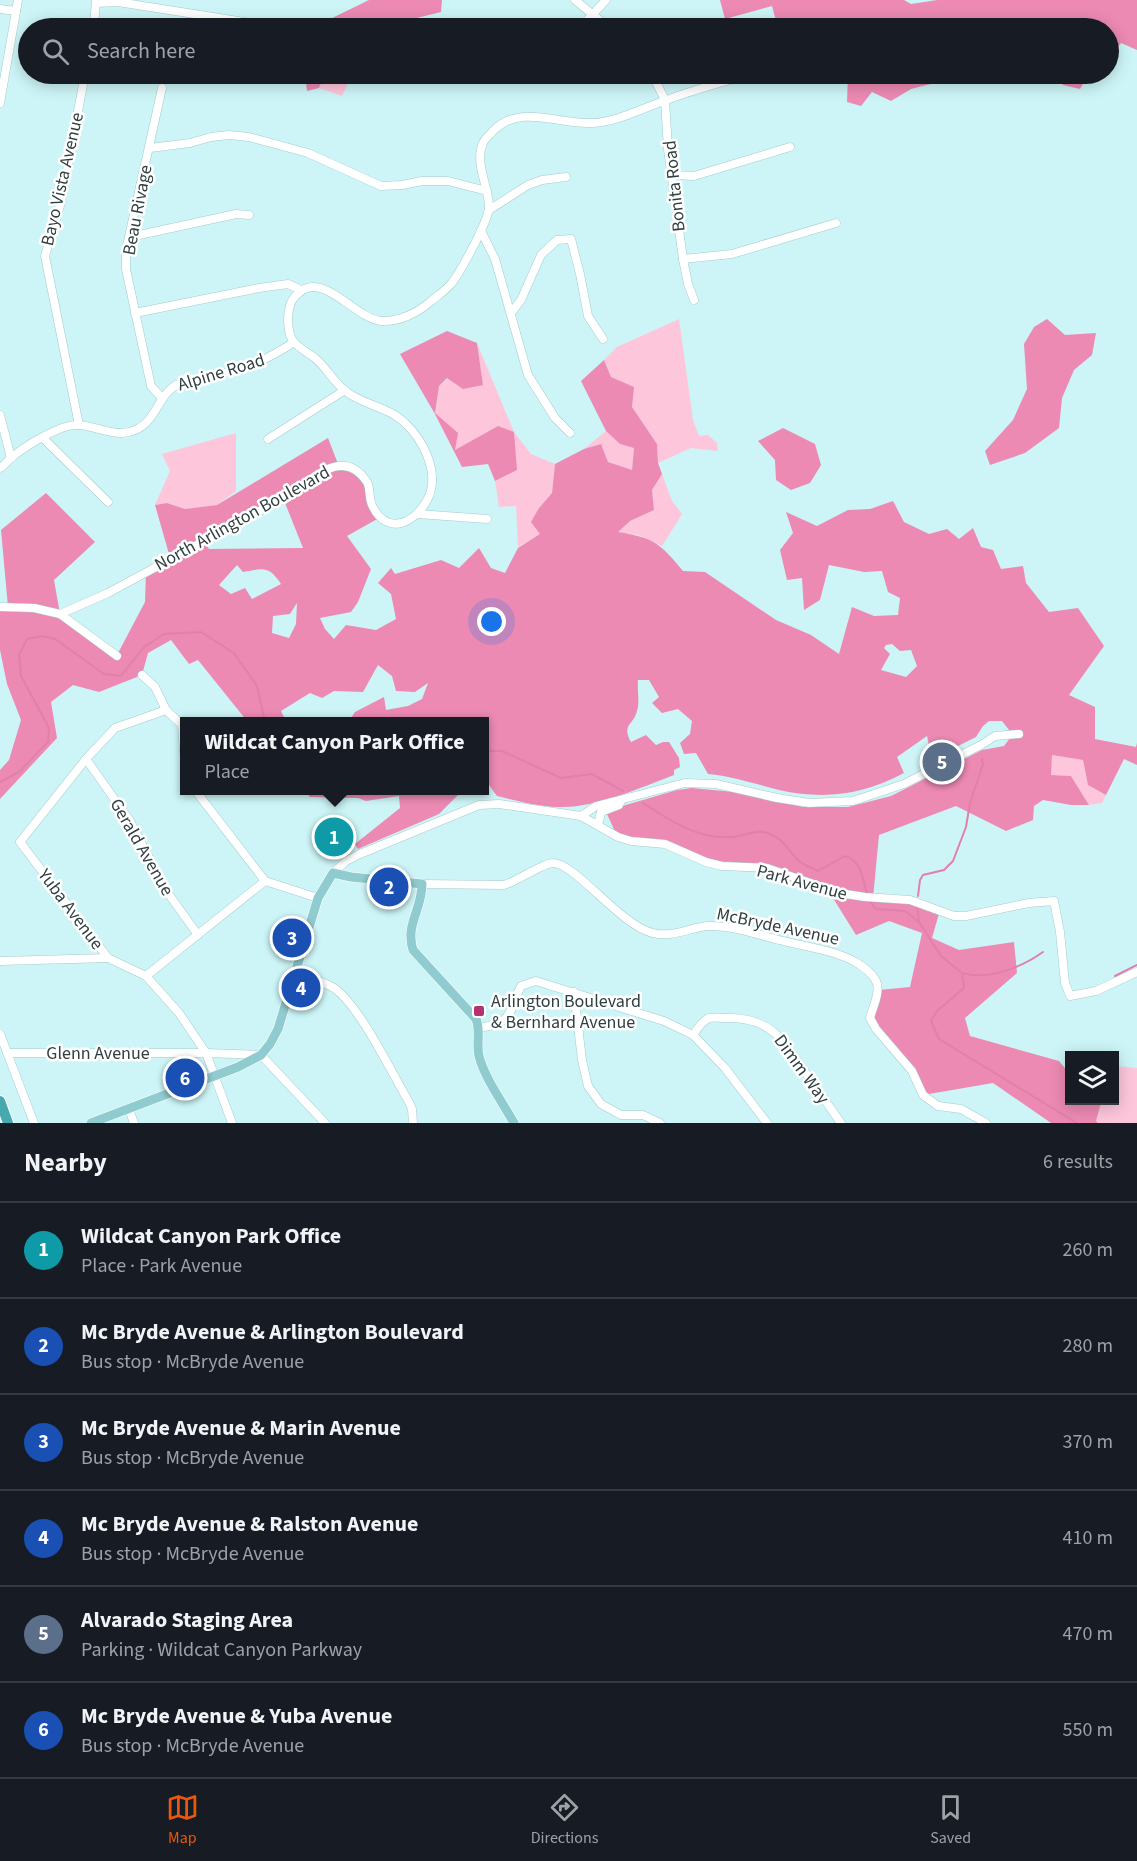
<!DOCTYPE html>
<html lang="en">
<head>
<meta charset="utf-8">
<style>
  body { margin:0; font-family:"Source Sans 3",sans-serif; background:#20242c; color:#f1f3f6 }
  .controls { position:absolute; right:18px; bottom:18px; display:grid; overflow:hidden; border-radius:0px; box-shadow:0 3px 15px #0003 }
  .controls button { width:54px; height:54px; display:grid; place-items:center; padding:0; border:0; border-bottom:2px solid #363941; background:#171b24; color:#f1f3f6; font:30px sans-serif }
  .you { position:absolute; left:492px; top:622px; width:21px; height:21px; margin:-15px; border:4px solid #fff; border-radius:50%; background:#1a73e8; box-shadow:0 0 0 9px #1a73e833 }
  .badge { display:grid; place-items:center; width:39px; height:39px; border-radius:50%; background:#ea580c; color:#fff; font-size:20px; font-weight:700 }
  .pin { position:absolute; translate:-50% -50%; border:3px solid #fff; box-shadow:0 2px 6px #0006 }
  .popup { position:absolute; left:180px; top:717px; width:309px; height:78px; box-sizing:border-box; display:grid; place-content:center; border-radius:0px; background:#171b24; filter:drop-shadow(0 2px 4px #0005); font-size:20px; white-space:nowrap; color:#9ea1a6 }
  .popup b { font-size:22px; color:#f1f3f6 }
  .popup::after { content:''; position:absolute; left:50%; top:100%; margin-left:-12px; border:12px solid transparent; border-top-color:#171b24 }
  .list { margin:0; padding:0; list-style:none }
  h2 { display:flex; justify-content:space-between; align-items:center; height:78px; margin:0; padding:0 24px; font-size:26px }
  h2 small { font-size:20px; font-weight:400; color:#9ea1a6 }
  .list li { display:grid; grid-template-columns:39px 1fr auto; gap:18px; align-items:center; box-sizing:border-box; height:96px; padding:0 24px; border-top:2px solid #363941 }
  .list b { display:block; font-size:22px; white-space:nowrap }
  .list p { margin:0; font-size:20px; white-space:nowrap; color:#9ea1a6 }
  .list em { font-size:20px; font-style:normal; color:#9ea1a6 }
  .icon { flex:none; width:33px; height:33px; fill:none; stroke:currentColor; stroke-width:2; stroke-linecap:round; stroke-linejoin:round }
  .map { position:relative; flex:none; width:1137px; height:1123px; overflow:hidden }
  .search { position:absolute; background:#171b24; box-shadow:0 3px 15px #0003; left:18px; right:18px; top:18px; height:66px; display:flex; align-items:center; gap:15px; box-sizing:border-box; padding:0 21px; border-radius:33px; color:#9ea1a6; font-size:22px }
  .sheet { height:654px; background:#171b24 }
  nav { display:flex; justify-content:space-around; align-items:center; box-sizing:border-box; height:84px; border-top:2px solid #363941; background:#171b24; font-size:16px; color:#9ea1a6 }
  nav a { display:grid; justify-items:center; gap:3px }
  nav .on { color:#ea580c }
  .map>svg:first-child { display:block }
</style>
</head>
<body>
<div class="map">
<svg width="1137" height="1123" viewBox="0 0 1137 1123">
  <rect width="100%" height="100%" fill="#cdf5f7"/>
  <g fill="#fdc6db">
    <path d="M325 74H341L351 77 342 96 319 88Z"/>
    <path d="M679 319 693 420 699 436 708 435 717 443 718 451 691 448 658 463 657 444 632 407 633 388 611 377 604 360 617 347Z"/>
    <path d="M477 343 514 432 531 454 555 464 552 493 539 508 541 534 518 547 516 506 499 507 495 481 517 470 498 426 454 451 435 414 439 386 448 378 483 385Z"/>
    <path d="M606 431 620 444 634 448 632 471 608 462 601 444 584 449Z"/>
    <path d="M236 433V491L217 505 185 509 167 503 155 505 170 471 162 454Z"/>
    <path d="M662 474 672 501 682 514 662 546 638 535 617 532 630 521 654 510 652 490Z"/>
    <path d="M1052 755 1083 760 1088 785 1106 795 1102 803 1089 805 1071 776 1051 775Z"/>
    <path d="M1115 1066 1137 1068V1123H1098L1096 1121 1101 1103 1098 1101 1114 1100Z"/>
  </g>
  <g fill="#ec8ab3" fill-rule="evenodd">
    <path d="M369 0H442L441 12 384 26V28H319L324 22Z"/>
    <path d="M720 0H904L911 4 937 0H1137V50L1121 43 1112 55H1109L1108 28H841L840 25 805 28H778L772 6 725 19Z"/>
    <path d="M305 74H325L319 88 307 91Z"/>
    <path d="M848 74H993L989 83 965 84 954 78 911 89 891 101 872 92 861 106 847 102Z"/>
    <path d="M1054 74H1093L1088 75 1080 89 1063 85Z"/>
    <path d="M1047 319 1065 335 1096 333 1092 355 1074 370 1062 398 1059 428 1025 453 990 465 985 451 1013 420 1027 389 1024 344 1034 327Z"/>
    <path d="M447 331 477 343 483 385 463 389 447 378 439 386 435 413 458 433 455 450 498 426 514 432 517 470 495 481 488 464 462 467 435 414 400 354Z"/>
    <path d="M604 360 611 377 634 387 632 407 657 444 658 463 662 474 652 490 654 510 630 521 618 532C654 538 660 543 683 571L705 572 776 620 811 635 839 654 852 607 874 616 898 615 900 598 888 592 882 571 864 572 829 565 820 600 804 610 802 578 787 580 780 550 793 533 786 512 817 526 848 510 870 509 893 501 904 522 929 534 947 529 959 539 973 528 981 547 993 550 1001 569 1023 566 1026 583 1049 612 1078 608 1104 646 1069 695 1095 707V739L1136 747 1137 743V765L1124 759 1106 795 1088 785 1083 760 1052 755 1051 775 1071 776 1089 805H1071L1043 800 1034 806 1033 820 1006 831 956 806 879 835 873 898 910 900 940 910 932 938 959 950 1014 942 1017 973 965 1018 970 1036 1059 1061 1069 1073 1070 1100 1098 1101 1101 1103 1096 1121 1098 1123H1051L993 1083 923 1095 912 1071 870 1018 879 990 910 987 922 933 889 921 856 935 828 890 766 871 723 869 664 848 618 838 607 814 619 807 677 790 692 788 734 792 803 807H848L891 796 982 750 1004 746 1010 738 1009 730 1002 721H989L983 726 976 737 932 759 927 736 897 757 904 773C862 795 825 800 779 790 755 784 732 776 708 774L696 753 684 754 680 743 690 734 692 721 678 709 662 713 652 703 659 697 649 680H638C637 690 640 702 637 711 634 725 621 724 631 742L646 735 656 745 663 742H669L679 758 680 767 674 770V775C643 787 594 808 561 807 539 807 518 801 497 796L489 785 484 783V722L349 721 355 712 384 697 386 710 408 706 422 699 428 683 415 692 396 691 392 676 378 665 363 692 334 691 322 698 310 693 281 711 286 721H247L198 660 189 664 171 640 148 653 142 675 99 692 73 685 51 702 57 738 0 799V770L9 760 21 720 7 684 0 650V607H8L1 530 46 493 95 542 54 580 60 614 117 655 145 602 146 572 169 554 155 505 167 503 185 509 217 505 328 438 338 464C371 472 370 490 379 518L347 536 371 569 358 602 351 612 320 618 325 629 334 639 346 625 376 630 396 619 391 594 378 583 391 568 395 574 441 560 459 568 479 548 491 568 505 573 518 548 540 534 531 522 539 508 552 493 555 464 584 449 601 444 608 462 632 470 634 448 620 444 606 431 581 381ZM283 498 303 548 209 549 204 541ZM237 565 243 572C264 568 269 566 281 584L252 599 245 588 231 594 219 585ZM297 603 296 624 289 638 272 633 273 616 290 614ZM892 644 900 651 911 650 917 666 906 677 881 670 890 654 884 648 886 645Z"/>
    <path d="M783 428 815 444 821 465 810 483 791 490 776 480 775 460 758 441Z"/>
    <path d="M305 791H462L439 814 358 849 355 844 400 808 399 796 366 801 358 798 310 797Z"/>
  </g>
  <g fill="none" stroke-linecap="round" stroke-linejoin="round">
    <g stroke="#e180a9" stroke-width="2">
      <path d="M484 751H502L561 778 592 774 623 791"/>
      <path d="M0 782 19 772 48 742 49 728 21 676 19 655 27 639 43 636 55 639 104 674 121 676 144 647 164 634 201 632 234 653 257 686 265 722"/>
      <path d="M643 803C669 820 699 840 732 837 744 836 756 829 768 833 783 838 788 850 798 860 803 865 812 868 818 871L845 856C862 861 863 879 867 895"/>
      <path d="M918 896 920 880 923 875 944 870 953 861 966 827 970 803 983 764 982 759"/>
      <path d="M869 900 876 909 905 911 919 922 941 956 962 973 964 988 937 1011 931 1021 939 1039 1077 1123"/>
      <path d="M917 907 919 922"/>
      <path d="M962 973C988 981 1022 967 1043 952"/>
      <path d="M1115 976 1137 965"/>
    </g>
    <defs>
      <g id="minor">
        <path d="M575 0 609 28"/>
        <path d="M96 3 118 2 270 26"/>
        <path d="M0 9 16 11"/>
        <path d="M94 28 96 0"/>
        <path d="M580 28 606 0"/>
        <path d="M652 74 665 100 668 149 683 259 688 284 694 300"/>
        <path d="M0 103 18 0"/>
        <path d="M150 148 190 143 211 137 229 135 249 137 308 153 381 186 402 185 422 181H448L487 191"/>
        <path d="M673 175 694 176 790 147"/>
        <path d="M489 210 528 185 542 180 566 177"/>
        <path d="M481 231 495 259 528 375 555 418 570 433"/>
        <path d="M130 237 236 214 249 215"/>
        <path d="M683 259 732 254 836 223"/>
        <path d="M135 313 259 288 288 284 301 290"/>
        <path d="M511 313 521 300 541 255 557 240 571 239 580 274 588 316 603 339"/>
        <path d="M162 398 151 386 126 269V250L162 88"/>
        <path d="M0 415 11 458"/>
        <path d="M79 425 45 256 61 202 85 74"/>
        <path d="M43 438 108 502"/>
        <path d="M268 439 345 390"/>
        <path d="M0 468C4 466 6 462 10 459 23 447 62 423 79 425 95 426 113 436 129 432 156 426 156 397 176 385 224 373 251 371 294 342"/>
        <path d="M418 514 487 519"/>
        <path d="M0 607 34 608 60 614 117 656"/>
        <path d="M60 614 108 593 295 492C317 474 345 449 367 482 371 489 368 499 373 507 387 535 413 524 426 502 444 473 419 429 393 414 377 405 358 402 344 390 333 381 326 367 315 358 309 353 298 348 293 341 288 333 287 319 289 310 290 303 294 296 300 292 324 272 355 318 381 321 399 322 417 313 430 302 437 296 445 291 451 284 460 273 489 220 489 207 489 187 474 163 483 143 484 139 490 135 493 131 520 103 559 125 592 123 617 122 640 109 664 101 692 90 722 82 752 74"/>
        <path d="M142 675 155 687 166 710 182 725 184 752"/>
        <path d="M166 710 115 728 86 759 20 842 108 958 146 976 179 1013 206 1053 232 1123"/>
        <path d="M86 759 130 821 165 889 198 935"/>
        <path d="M195 790 265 881 318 898"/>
        <path d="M581 816 596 806 685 783 716 784 777 798 809 803 853 801 904 784 981 745 995 736 1019 734"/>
        <path d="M598 825 601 812 619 805 621 801"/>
        <path d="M333 873 346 861 360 854 479 805 499 804 581 816 618 837 631 841 665 844 706 862 722 866 767 868 839 893 865 897 910 900 954 916H966L1029 903 1054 901 1060 932 1065 983 1070 996 1096 991 1137 972"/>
        <path d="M422 884 504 885C518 881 543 863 553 863 575 863 621 926 653 933 671 938 689 928 707 926 731 925 756 934 779 940 798 945 818 948 837 954 850 958 867 967 875 979 882 990 873 1006 870 1018L876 1029 912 1071 923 1095 938 1106 961 1109 986 1123"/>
        <path d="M0 961 108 958"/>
        <path d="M294 973C307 977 322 981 334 988 360 1006 391 1072 409 1102L412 1109 413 1123"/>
        <path d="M146 976 265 881"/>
        <path d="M574 992 582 1060 588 1086 601 1104 621 1115H643L660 1123"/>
        <path d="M480 1028C516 1021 507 1013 521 986L536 981 664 1021 693 1035 725 1068 767 1123"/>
        <path d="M0 1034 34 1123"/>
        <path d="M693 1035C697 1029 702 1021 709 1018 713 1017 720 1018 724 1018 748 1017 767 1023 783 1041L841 1123"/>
        <path d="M7 1053H206L261 1055 325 1123"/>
        <path d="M129 1109 134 1123"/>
      </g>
      <path id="major" d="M91 1123 238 1067 261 1055 270 1044 278 1029 318 898 333 873 351 877 422 884C422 910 405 924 413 950L476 1019C481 1031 476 1043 479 1056 484 1077 503 1103 514 1123"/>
      <path id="highway" d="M0 1101 8 1123"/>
    </defs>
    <use href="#minor" stroke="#a5cbcd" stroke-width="9"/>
    <use href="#major" stroke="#fff" stroke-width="10"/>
    <use href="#highway" stroke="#fff" stroke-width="12"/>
    <use href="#minor" stroke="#fff" stroke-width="8"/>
    <use href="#major" stroke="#90cbcf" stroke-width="9"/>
    <use href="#highway" stroke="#46a9af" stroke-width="10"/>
  </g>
  <rect fill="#b63074" stroke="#fff" stroke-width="2" x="473" y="1005" width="12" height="12" rx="3"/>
  <g text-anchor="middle" stroke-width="5" stroke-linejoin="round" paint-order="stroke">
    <g font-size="18" fill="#303f40" stroke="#fff">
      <text transform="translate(62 179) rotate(-77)" y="6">Bayo Vista Avenue</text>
      <text transform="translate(674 186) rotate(-96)" y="6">Bonita Road</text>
      <text transform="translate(137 210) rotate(-79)" y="6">Beau Rivage</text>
      <text transform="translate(221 372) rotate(-17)" y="6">Alpine Road</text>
      <text transform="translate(242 518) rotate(-29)" y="6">North Arlington Boulevard</text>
      <text transform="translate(142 847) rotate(60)" y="6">Gerald Avenue</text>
      <text transform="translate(802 882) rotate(15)" y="6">Park Avenue</text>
      <text transform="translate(71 909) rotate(53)" y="6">Yuba Avenue</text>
      <text transform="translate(778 926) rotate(12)" y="6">McBryde Avenue</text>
      <text x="98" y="1059">Glenn Avenue</text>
      <text transform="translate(802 1069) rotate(54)" y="6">Dimm Way</text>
    </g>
    <g font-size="18" fill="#303f40" stroke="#fff" text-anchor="start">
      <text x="491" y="1007">Arlington Boulevard<tspan x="491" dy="21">&amp; Bernhard Avenue</tspan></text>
    </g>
  </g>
</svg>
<div class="controls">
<button><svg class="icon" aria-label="layers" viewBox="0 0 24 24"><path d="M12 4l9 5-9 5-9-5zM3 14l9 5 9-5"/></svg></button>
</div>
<div class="you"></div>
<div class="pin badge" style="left:334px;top:837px;background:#0f9aa8">1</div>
<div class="popup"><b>Wildcat Canyon Park Office</b>Place</div>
<div class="pin badge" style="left:389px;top:887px;background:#1a4fb4">2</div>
<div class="pin badge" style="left:292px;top:938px;background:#1a4fb4">3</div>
<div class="pin badge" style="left:301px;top:988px;background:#1a4fb4">4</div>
<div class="pin badge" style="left:942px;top:762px;background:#5c6f8a">5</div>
<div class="pin badge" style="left:185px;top:1078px;background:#1a4fb4">6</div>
<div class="search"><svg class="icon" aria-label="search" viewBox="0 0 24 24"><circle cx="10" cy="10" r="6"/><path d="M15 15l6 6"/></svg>Search here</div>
</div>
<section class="sheet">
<h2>Nearby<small>6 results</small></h2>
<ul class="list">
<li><span class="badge" style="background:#0f9aa8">1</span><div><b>Wildcat Canyon Park Office</b><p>Place · Park Avenue</p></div><em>260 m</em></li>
<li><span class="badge" style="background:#1a4fb4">2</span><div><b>Mc Bryde Avenue &amp; Arlington Boulevard</b><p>Bus stop · McBryde Avenue</p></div><em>280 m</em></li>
<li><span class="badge" style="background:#1a4fb4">3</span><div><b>Mc Bryde Avenue &amp; Marin Avenue</b><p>Bus stop · McBryde Avenue</p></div><em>370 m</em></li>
<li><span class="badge" style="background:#1a4fb4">4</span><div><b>Mc Bryde Avenue &amp; Ralston Avenue</b><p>Bus stop · McBryde Avenue</p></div><em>410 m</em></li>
<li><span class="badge" style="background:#5c6f8a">5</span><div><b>Alvarado Staging Area</b><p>Parking · Wildcat Canyon Parkway</p></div><em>470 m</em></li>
<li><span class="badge" style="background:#1a4fb4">6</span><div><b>Mc Bryde Avenue &amp; Yuba Avenue</b><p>Bus stop · McBryde Avenue</p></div><em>550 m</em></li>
</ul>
</section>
<nav>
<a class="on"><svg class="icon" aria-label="map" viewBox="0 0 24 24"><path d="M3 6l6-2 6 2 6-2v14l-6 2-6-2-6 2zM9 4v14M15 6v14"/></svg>Map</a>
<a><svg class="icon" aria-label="directions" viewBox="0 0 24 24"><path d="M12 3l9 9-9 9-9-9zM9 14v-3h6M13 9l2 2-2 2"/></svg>Directions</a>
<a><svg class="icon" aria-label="saved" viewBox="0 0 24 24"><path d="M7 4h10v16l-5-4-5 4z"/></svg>Saved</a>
</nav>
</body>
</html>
